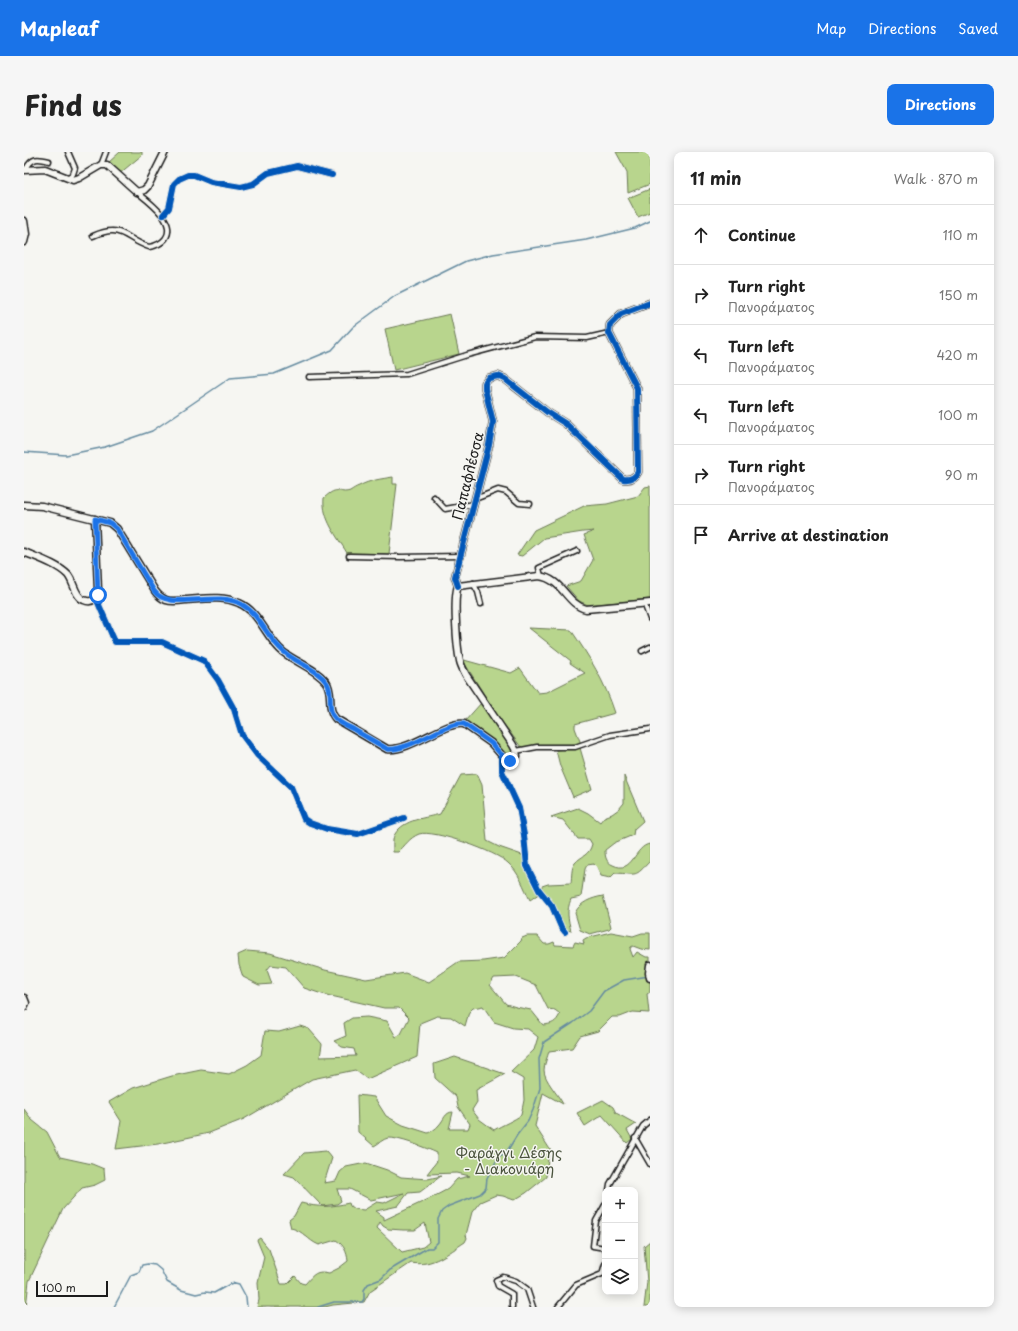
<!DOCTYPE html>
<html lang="en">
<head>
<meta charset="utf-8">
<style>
  body { margin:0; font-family:"Playpen Sans",sans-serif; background:#f6f6f6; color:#222 }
  .controls { position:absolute; right:12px; bottom:12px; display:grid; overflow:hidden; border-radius:8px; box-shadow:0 2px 10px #0003 }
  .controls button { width:36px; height:36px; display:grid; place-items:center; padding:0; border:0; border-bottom:1px solid #e0e0e0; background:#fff; color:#222; font:20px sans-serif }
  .scale { position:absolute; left:12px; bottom:10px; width:72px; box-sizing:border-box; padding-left:4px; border:2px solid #1c1c1c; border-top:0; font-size:11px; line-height:14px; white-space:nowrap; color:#1c1c1c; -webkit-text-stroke:3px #f6f6f2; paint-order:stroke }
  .stop { position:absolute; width:12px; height:12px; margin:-9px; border:3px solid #1a73e8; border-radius:50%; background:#fff }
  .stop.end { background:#1a73e8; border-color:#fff; box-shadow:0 1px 4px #0008 }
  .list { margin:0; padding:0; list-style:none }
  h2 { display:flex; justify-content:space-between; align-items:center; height:52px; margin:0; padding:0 16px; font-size:17px }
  h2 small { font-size:13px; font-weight:400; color:#767676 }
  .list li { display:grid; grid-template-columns:26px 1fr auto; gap:12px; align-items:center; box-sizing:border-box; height:60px; padding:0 16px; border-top:1px solid #e0e0e0 }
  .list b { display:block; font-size:15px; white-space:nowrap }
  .list p { margin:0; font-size:13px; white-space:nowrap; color:#767676 }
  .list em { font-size:13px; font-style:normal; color:#767676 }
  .icon { flex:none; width:22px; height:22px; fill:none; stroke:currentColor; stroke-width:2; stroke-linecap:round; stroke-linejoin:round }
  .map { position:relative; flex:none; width:626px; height:1155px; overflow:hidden; border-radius:8px }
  header { display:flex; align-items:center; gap:24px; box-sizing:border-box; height:56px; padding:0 20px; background:#1a73e8; color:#fff }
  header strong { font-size:19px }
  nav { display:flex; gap:22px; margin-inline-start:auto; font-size:14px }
  .intro { display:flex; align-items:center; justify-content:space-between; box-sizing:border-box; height:96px; padding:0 24px }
  h1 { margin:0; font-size:28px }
  .button { padding:10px 18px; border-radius:8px; background:#1a73e8; color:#fff; font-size:14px; font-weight:700 }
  main { display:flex; gap:24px; padding:0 24px }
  aside { flex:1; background:#fff; border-radius:8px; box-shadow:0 2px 10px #0003 }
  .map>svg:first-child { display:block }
</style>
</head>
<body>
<header>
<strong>Mapleaf</strong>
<nav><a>Map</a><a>Directions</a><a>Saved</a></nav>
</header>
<div class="intro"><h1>Find us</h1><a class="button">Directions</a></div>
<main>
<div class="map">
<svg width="626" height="1155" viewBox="0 0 626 1155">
  <rect width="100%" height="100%" fill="#f6f6f2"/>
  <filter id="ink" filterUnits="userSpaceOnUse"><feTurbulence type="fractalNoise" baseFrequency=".025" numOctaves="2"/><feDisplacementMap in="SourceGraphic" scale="8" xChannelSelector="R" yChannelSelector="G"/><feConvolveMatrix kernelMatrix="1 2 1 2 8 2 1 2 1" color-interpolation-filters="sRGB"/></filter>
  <g filter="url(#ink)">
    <g fill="#b8d58d" stroke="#6a7854" fill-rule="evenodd">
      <path d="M96 0H118V3L95 22 84 11Z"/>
      <path d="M592 0H626V32L604 41 603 20Z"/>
      <path d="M626 37V60L614 65 604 46Z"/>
      <path d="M426 162 435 202 370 218 361 177Z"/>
      <path d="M369 325V332H373L365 402 323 401C313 384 298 367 300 346 315 332 314 343 326 339 329 337 332 335 335 334 346 328 357 327 369 325Z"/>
      <path d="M626 334V447L564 453 555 449 542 434 557 429 569 408 560 383 570 379 559 380 520 386 498 404 493 403 510 378 560 354 583 352 614 344 621 335Z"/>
      <path d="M505 476 547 478C565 504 581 530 591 561L551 572V576L557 592 497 595 473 563 441 512 440 508 487 521 496 516 514 541 523 540 561 521 546 511 547 509Z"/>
      <path d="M458 550 491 599 489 606H482L441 569Z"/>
      <path d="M556 596 568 637 549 645 536 614 532 598Z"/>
      <path d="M453 622 458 633 463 689 475 695 498 703 516 741 506 748C500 736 495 720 484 711 473 700 410 677 395 682 385 686 381 694 374 700H369C369 694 368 686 371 682 380 667 402 666 416 662L437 623Z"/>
      <path d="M600 624 619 669 610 677 609 683 590 691 581 698C581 705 582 710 589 713 609 723 610 694 626 692V709C610 726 614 722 591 721L586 726 577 724 573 715 570 712 563 713 561 717 557 745 547 747C542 760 544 766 547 779L543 778 539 774 530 753 517 736 518 734 524 732 547 731C548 724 547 716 551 711 558 703 565 704 568 692L565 687H554L539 668 527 665 554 656 564 661 576 670 580 665 588 662 595 657 600 651Z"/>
      <path d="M579 744 587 775 585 777 566 782 556 778 551 761C556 750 568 746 579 744Z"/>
      <path d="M587 780 609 784 618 781H626V798L617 797 609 794 607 795 606 797 609 805 613 800 622 805H626V840L623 842 625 861 609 860 596 865H588L574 879 556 884 548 896 525 899C524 904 520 912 520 918 520 928 534 942 539 952L519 941 511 974 527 999 524 1007 522 1025 502 1041 490 1048 479 1044 472 1043 456 1050 448 1060 442 1083 443 1086 441 1090C424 1101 409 1115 387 1111L346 1139 340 1150 309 1153 301 1155H233L235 1148 234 1130 240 1105 233 1088 236 1086 245 1097 257 1132H263L271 1124 277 1131 281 1132C290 1122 292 1118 305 1121L315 1116 324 1109C323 1100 320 1093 312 1088L295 1093C283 1088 280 1079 267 1076L265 1068 270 1064 277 1051C296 1056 306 1055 325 1051L326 1054 330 1057 340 1058 353 1050 360 1051 380 1041 347 1048 326 1037H313L317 1049 313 1052 298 1054 270 1025 260 1022 280 1001 302 999 308 1006 300 1031 312 1029 316 1020 322 1015 342 1011 363 1018 377 1025 404 1027 417 1024 396 1040 384 1041 374 1054 352 1059 360 1065V1068L409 1045 424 1037 433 1027 446 1024 433 1021 403 1022 413 1009V1001C403 996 373 985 364 986 359 987 354 992 350 994L334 980 333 943 350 945 362 964 379 973 404 981C408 979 412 977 415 973 420 968 421 960 429 960L425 977H444L446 972 434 955 432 945 411 926 410 912 431 905 481 922 452 938 453 950 448 958 455 967 470 978C478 973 491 968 497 963L500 948 499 927 487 920 510 898 514 885 504 877 489 876 470 870 459 854 449 856 445 860 441 874 427 865 413 864 396 871 393 905 343 927 331 918 288 927 220 967 185 981 134 992 92 997 97 969 85 950 109 936 148 924 177 918 205 922 223 913 237 903 241 879 255 880 276 874 285 877 298 892 296 905 332 904 330 897 318 895 310 889 322 884 320 871 328 866 343 865 363 869 372 885 377 882 385 866 375 856H360L298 842 280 836 262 815 247 813 243 818 248 832 235 833 219 825 215 813 214 803 223 799 246 801 301 818 342 827 381 821 405 830 434 810 459 809 480 806 497 789 498 786 503 784H513L520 792H525L530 790 531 793 549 794 551 790 560 792 559 788 562 786ZM492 825 512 833 524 857 531 858 536 862C532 871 528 872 519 873L507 858 492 855 482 852 466 833 470 826ZM356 1070 359 1074 364 1077 379 1078H391L401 1071 405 1090 399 1095 378 1100 353 1076Z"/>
      <path d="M579 948 589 955 592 961 612 972 603 978 608 987 603 991 578 963 561 974 553 961Z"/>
      <path d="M0 957 8 968 23 980 36 1005 68 1012 80 1017 81 1028 71 1033 58 1036 39 1057 5 1129 2 1155H0Z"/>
      <path d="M626 1089V1155H620L623 1130 620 1094Z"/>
    </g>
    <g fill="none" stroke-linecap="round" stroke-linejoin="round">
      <g stroke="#658ba0" stroke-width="1.5">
        <path d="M0 300 42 303 81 295 128 279 206 226 250 222 308 198 329 175 371 144 442 109 469 102 562 88 611 76 626 69"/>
        <path d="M90 1155 107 1123 115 1120 118 1113 124 1112 131 1113 137 1118 143 1130 157 1138 172 1142 181 1140 190 1141 206 1132 211 1131 215 1132 222 1145 223 1155"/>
        <path d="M294 1155 310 1150H338L340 1147V1138L344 1132 357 1127 366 1118 403 1096H408L414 1090V1067L418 1059 425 1054 456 1042 462 1036 463 1026 475 1004 482 1001 493 983 504 969 509 958 516 936 515 907 520 890 549 871 565 859 580 839 600 828 625 824"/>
      </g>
      <defs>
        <g id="street">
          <path d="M77 13 82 0"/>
          <path d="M2 17C8 5 14 6 25 9"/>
          <path d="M43 26 49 22 51 16 44 0"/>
          <path d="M139 63 145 56 150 32 155 27 164 23H170L187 30 217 35 229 32 244 21 273 14 308 23"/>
          <path d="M69 84C99 71 100 87 125 95 131 94 137 92 141 87 154 70 124 49 113 40"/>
          <path d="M285 225 383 222 443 203 511 185 563 186 585 181"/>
          <path d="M410 345 421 357 450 352"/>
          <path d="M451 347 474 338 482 340 495 351 506 352"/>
          <path d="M325 404 376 405 436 404"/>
          <path d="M517 424 515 416 553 399"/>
          <path d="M449 431 454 440 457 452"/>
          <path d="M72 446 91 490H138L180 509 194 528 210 557 218 583 233 603 267 635 280 667 286 671 303 677 334 682 380 666"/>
          <path d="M620 451 626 467"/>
          <path d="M618 499 626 495"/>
          <path d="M492 599 513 595H551L586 583 626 577"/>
          <path d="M478 604V619L495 656 500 683 503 714 515 738 528 754 537 775 541 780"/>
          <path d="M611 986 626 1012"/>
          <path d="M585 1038 586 1032 619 974 626 968"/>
          <path d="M581 1053 572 1069 569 1094 581 1096"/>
          <path d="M488 1155V1142L474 1134 472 1128 479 1125 492 1129 503 1137 509 1155"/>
          <path d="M534 1155 552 1133 578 1122 581 1112"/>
        </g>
        <g id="secondary">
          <path d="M0 18 21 17 49 28 55 26 77 13H83L113 40 120 38 124 34 141 0"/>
          <path d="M0 69 2 82 0 90"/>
          <path d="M0 353 18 354 86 371 93 377 131 439C134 443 137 446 142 448 148 450 155 449 161 448 179 447 198 443 215 451 236 460 242 486 259 500 273 511 291 516 302 530 310 541 302 557 312 567L363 597C386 600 423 568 440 572L467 591 482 608 488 609 493 604 492 599 489 593 442 523C440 519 437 514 436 509 433 496 429 446 434 434L515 424C539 427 542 452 562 457L626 451"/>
          <path d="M0 400C14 406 33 412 44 423 50 430 51 445 60 448 69 452 74 445 74 438L71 367"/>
          <path d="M434 434 431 425 465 293 469 270 461 237V231L465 226 474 224 481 227 523 260 542 272 599 327C606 328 611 326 614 320L613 236 585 181 586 173 597 162 626 151"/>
          <path d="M626 813 625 821 626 826"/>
          <path d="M0 846 2 851 0 855"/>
        </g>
      </defs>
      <use href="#street" stroke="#1c1c1c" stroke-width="7"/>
      <use href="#secondary" stroke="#1c1c1c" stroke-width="9"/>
      <use href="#street" stroke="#f6f6f2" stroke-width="4"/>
      <use href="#secondary" stroke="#f6f6f2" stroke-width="6"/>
      <defs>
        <g id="cycleway">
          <path d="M139 63 145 56 150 32 155 27 164 23H170L187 30 217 35 229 32 244 21 273 14 308 23"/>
          <path d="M434 434 431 425 465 293 469 270 461 237V231L465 226 474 224 481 227 523 260 542 272 599 327C606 328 611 326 614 320L613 236 585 181 586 173 597 162 626 151"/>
          <path d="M72 446 91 490H138L180 509 194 528 210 557 218 583 233 603 267 635 280 667 286 671 303 677 334 682 380 666"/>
          <path d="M478 604V619L495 656 500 683 503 714 515 738 528 754 537 775 541 780"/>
        </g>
      </defs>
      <use href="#cycleway" stroke="#f6f6f2" stroke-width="8"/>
      <use href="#cycleway" stroke="#0057b8" stroke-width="6"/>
    </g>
  </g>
  <g fill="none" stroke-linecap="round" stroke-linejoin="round" filter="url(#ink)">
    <path stroke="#1a73e8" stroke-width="5" d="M74 443 71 367 86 371 93 377 130 439C145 460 192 438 217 452 236 462 242 485 259 499 272 511 292 516 303 531 310 542 302 557 311 566 315 571 323 574 329 577 340 584 352 590 363 597 386 600 424 568 440 572L467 591 482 608 486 609"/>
  </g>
  <g text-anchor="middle" stroke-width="3" stroke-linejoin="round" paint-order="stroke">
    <g font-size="14" fill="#1c1c1c" stroke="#f6f6f2">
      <text transform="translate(444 324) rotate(-76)" y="5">Παπαφλέσσα</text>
    </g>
    <g font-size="14" fill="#4b543e" stroke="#f6f6f2">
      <text x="485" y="1006">Φαράγγι Δέσης<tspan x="485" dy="16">- Διακονιάρη</tspan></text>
    </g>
  </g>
</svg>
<div class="controls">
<button>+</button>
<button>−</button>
<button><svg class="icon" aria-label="layers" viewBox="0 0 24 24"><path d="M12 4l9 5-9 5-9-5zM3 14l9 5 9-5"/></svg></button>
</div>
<div class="scale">100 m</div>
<div class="stop" style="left:74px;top:443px"></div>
<div class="stop end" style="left:486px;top:609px"></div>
</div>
<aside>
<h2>11 min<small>Walk · 870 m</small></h2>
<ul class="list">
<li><svg class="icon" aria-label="ahead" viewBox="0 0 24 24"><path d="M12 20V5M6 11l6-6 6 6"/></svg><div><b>Continue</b></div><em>110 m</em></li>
<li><svg class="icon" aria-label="right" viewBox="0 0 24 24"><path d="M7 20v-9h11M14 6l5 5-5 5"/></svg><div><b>Turn right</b><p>Πανοράματος</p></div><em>150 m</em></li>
<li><svg class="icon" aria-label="left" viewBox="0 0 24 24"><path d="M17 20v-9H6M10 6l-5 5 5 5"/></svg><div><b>Turn left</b><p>Πανοράματος</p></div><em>420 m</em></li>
<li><svg class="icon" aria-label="left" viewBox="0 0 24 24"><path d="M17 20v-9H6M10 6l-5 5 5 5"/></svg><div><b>Turn left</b><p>Πανοράματος</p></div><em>100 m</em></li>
<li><svg class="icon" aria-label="right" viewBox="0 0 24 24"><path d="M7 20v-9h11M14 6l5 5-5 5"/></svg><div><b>Turn right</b><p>Πανοράματος</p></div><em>90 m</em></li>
<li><svg class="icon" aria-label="arrive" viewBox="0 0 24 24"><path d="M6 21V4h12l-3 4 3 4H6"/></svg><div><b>Arrive at destination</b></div></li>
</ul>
</aside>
</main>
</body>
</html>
